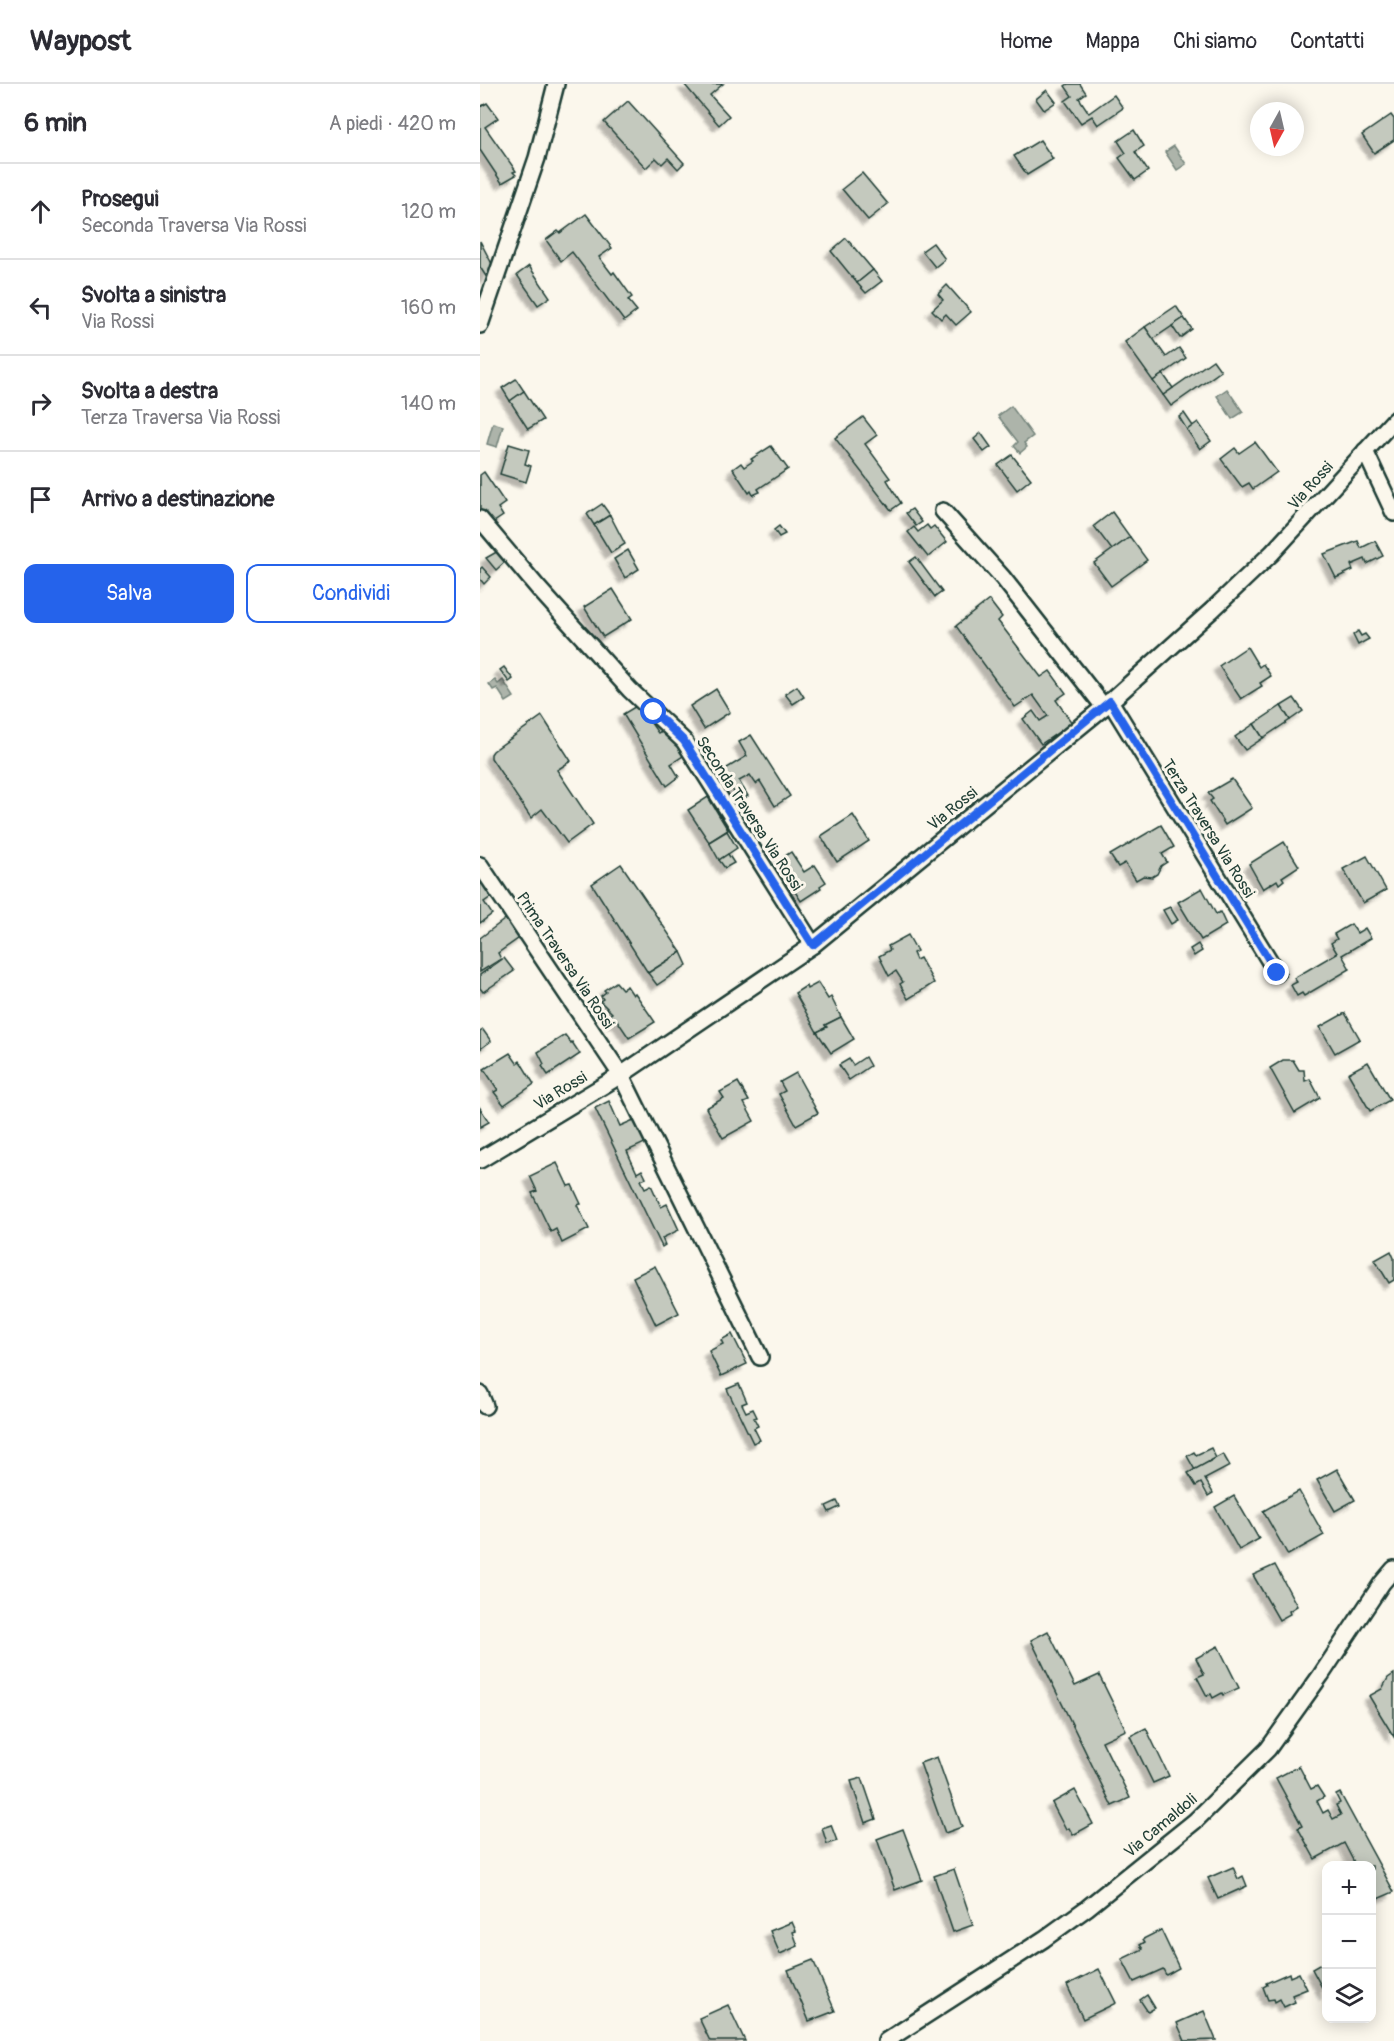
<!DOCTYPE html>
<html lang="it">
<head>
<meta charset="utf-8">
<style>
  body { margin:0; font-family:Pangolin,sans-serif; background:#f7f7f7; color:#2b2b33 }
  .controls { position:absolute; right:18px; bottom:18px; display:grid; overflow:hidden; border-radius:12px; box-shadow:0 3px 15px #0003 }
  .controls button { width:54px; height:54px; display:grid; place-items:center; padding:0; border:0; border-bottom:2px solid #e1e1e2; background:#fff; color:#2b2b33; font:30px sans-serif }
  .compass { position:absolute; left:770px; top:18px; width:54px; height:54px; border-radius:50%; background:#fff; box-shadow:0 3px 15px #0003; rotate:188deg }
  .stop { position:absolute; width:18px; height:18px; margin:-14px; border:4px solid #2563eb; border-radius:50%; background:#fff }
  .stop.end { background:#2563eb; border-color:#fff; box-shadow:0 2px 6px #0008 }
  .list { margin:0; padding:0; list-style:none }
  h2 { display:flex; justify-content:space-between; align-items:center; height:78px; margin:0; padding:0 24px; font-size:26px }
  h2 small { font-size:20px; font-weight:400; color:#7c7c81 }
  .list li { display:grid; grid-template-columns:39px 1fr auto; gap:18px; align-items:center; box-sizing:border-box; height:96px; padding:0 24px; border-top:2px solid #e1e1e2 }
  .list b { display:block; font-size:22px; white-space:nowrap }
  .list p { margin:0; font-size:20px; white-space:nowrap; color:#7c7c81 }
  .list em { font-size:20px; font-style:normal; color:#7c7c81 }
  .actions { display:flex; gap:12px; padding:18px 24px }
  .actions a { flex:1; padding:14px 0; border:2px solid #2563eb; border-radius:12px; text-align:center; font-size:21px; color:#2563eb }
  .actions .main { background:#2563eb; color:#fff }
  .icon { flex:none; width:33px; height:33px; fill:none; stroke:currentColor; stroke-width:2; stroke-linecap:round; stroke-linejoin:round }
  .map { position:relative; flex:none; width:914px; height:1957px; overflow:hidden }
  header { display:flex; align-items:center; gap:36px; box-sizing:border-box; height:84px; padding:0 30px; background:#fff; border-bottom:2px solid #e1e1e2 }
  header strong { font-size:28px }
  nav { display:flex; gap:33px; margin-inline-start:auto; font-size:21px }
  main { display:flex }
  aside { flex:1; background:#fff }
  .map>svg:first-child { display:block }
</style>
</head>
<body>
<header>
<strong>Waypost</strong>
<nav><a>Home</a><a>Mappa</a><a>Chi siamo</a><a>Contatti</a></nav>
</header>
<main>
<aside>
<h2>6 min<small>A piedi · 420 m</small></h2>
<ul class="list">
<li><svg class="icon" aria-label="ahead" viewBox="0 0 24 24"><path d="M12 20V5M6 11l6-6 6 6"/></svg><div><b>Prosegui</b><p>Seconda Traversa Via Rossi</p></div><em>120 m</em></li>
<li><svg class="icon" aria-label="left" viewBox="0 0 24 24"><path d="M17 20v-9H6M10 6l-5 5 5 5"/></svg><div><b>Svolta a sinistra</b><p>Via Rossi</p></div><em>160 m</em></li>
<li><svg class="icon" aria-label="right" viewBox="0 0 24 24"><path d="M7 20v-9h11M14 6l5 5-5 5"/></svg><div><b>Svolta a destra</b><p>Terza Traversa Via Rossi</p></div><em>140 m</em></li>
<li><svg class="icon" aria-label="arrive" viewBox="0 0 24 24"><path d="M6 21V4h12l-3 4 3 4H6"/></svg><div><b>Arrivo a destinazione</b></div></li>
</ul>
<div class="actions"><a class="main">Salva</a><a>Condividi</a></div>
</aside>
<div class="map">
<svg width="914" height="1957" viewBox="0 0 914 1957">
  <defs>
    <filter id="shadow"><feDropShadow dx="-5.5" dy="5.5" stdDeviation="1.5" flood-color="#0004"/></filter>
  </defs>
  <rect width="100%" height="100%" fill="#fbf7ec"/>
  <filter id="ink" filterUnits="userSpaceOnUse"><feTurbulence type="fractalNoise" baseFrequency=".0167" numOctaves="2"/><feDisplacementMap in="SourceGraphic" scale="12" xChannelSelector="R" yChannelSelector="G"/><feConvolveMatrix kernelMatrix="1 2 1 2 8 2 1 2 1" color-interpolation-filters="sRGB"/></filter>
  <g filter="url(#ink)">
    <g fill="#adb4aa" stroke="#74847b" stroke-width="1.5">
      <path d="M694 62 706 80 697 86 685 68Z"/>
      <path d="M747 305 763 328 752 335 737 312Z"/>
      <path d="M531 322 553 352 544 359 547 363 540 369 534 362 538 358 518 332Z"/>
      <path d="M13 339 23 342 17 363 7 360Z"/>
      <path d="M15 596 18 600 23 596 34 613 26 618 17 604 13 606 9 600Z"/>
    </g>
    <g fill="#c4c9be" stroke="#1f3d34" stroke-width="1.5" filter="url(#shadow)">
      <path d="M204 0H243L230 11 249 32 239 41Z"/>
      <path d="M588 0H600L606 9 599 14 609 29 634 11 643 24 618 41 612 32 601 39 585 17 592 12 585 2Z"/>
      <path d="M567 6 576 18 564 26 556 15Z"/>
      <path d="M148 17 204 79 198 85 188 74 182 80 176 74 166 84 124 38Z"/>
      <path d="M7 19 18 34 5 43 36 87 33 88 36 91 22 99 0 66V23Z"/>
      <path d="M911 31 914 35V56L894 69 882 51Z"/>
      <path d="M654 46 664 62 655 68 668 87 655 96 639 74 646 69 638 57Z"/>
      <path d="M560 56 573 75 547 91 534 72Z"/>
      <path d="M382 89 408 120 388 136 362 105Z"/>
      <path d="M106 130 132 164 119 173 132 190 134 188 152 213 148 216 157 227 144 237 92 168 81 177 66 156 78 147 80 149Z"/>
      <path d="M366 154 393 186 377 199 351 167Z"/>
      <path d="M0 157 12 180 7 194 0 183Z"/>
      <path d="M453 159 465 175 455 183 442 167Z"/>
      <path d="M49 182 70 213 58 221 37 191Z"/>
      <path d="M393 186 402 197 386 209 377 199Z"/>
      <path d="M467 201 491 228 476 241 466 230 461 235 452 226 463 216 458 210Z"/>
      <path d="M696 222 704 234 673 255 665 243Z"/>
      <path d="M704 234 712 245 700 254 692 242Z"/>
      <path d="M665 243 686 273 699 264 706 274 673 297 645 258Z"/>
      <path d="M733 276 741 287 691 322 683 311Z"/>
      <path d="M683 290 693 304 683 311 673 297Z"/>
      <path d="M36 295 44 307 30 317 22 304Z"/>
      <path d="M44 307 63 336 48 345 30 317Z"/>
      <path d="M704 329 713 342 707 346 699 333Z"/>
      <path d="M383 333 397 351 385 360 410 394 407 396 421 419 411 426 355 354Z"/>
      <path d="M718 338 731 357 720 365 707 346Z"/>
      <path d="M501 349 511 363 504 368 494 355Z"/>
      <path d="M775 358 797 388 773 405 769 399 762 403 741 375 755 364 759 369Z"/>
      <path d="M29 360 49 366 45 380 51 382 46 398 20 390Z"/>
      <path d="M291 362 308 385 278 405 280 408 273 411 271 407 269 409 253 385 261 379 264 383 273 377 271 375Z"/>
      <path d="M532 371 551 395 537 406 518 381Z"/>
      <path d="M4 388 25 419 18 424 23 432 11 440 0 426V391Z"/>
      <path d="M122 420 130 431 114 441 107 430Z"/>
      <path d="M432 425 442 438 436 442 426 429Z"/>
      <path d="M632 428 650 453 632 466 614 442Z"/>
      <path d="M130 431 145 460 131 469 114 441Z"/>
      <path d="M447 441 450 445 454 442 467 458 448 473 428 448 434 443 438 448Z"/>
      <path d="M299 442 305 450 299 453 294 446Z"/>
      <path d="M650 453 667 476 631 502 614 479Z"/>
      <path d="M878 457 881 464 895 457 903 472 887 480 885 475 871 481 873 486 856 494 844 470Z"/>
      <path d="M20 466 28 475 16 486 6 474Z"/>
      <path d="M148 466 159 485 145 494 134 475Z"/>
      <path d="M436 473 462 508 455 513 429 478Z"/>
      <path d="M2 483 11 493 4 500 0 495V485Z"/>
      <path d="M133 505 152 535 123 553 104 523Z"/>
      <path d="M509 516 522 533 518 537 561 593 570 587 586 609 576 616 592 639 561 660 543 635 553 627 560 637 568 632 553 611 535 623 476 542Z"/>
      <path d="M878 547 881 552 885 550 889 555 878 561 873 551Z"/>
      <path d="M767 563 779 583 783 580 791 592 780 599 782 602 761 615 739 582Z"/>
      <path d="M24 583 33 595 29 598 20 586Z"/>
      <path d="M317 602 324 613 313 620 305 610Z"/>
      <path d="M236 605 250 628 224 645 210 622Z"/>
      <path d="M814 614 823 627 810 636 801 622Z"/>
      <path d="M158 621 178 649 186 644 206 670 191 680 199 693 187 702 143 630Z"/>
      <path d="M801 622 810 636 783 654 774 640Z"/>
      <path d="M62 632 91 677 77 686 113 740 87 759 62 725 51 734 11 674V670L13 667Z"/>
      <path d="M774 640 783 654 765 666 755 653Z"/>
      <path d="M271 651 310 712 295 722 280 697 276 700 270 691 259 697 268 712 259 717 242 687 267 672 259 658Z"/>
      <path d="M752 695 772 724 745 741 730 717 733 715 728 709Z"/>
      <path d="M228 713 248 746 229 758 208 726Z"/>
      <path d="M373 731 389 757 357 778 341 752Z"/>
      <path d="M681 741 694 763 682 770 687 778 681 782 677 790 672 793 663 792 656 796 645 779 638 783 630 771Z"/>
      <path d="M247 747 257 764 239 776 229 758Z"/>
      <path d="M804 758 819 782 802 793 804 796 799 800 797 796 783 805 769 780Z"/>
      <path d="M311 768 324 788 335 781 346 798 340 802 341 804 321 817 296 778Z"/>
      <path d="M248 770 254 779 245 784 239 776Z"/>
      <path d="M887 772 906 806 883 819 863 785Z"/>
      <path d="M141 780 201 868 168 889 112 800Z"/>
      <path d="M0 789 14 811 4 818 12 830 0 839Z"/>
      <path d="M722 804 736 830 740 828 746 841 721 856 698 818Z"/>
      <path d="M690 823 698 836 691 840 683 826Z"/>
      <path d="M28 833 42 852 18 869 21 875 0 888V854Z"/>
      <path d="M871 840 877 849 885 844 891 854 862 871 870 885 824 912 822 909 817 912 811 901 817 898 814 894 857 869 851 859 857 855 854 850Z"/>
      <path d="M428 851 437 867 433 869 436 876 440 874 454 899 428 915 420 900 423 898 416 887 409 892 399 872 410 866 408 862Z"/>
      <path d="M718 860 722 867 714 872 710 865Z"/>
      <path d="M201 868 207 881 177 901 168 889Z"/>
      <path d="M24 874 34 887 3 908 0 904V891Z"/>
      <path d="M136 898 142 905 147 902 153 911 155 909 175 938 149 954 137 936 133 939 128 932 132 929 120 917 123 915 121 912 126 908 124 906Z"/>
      <path d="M338 899 348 915 351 913 361 933 345 941 347 943 337 948 315 909 326 902 327 905Z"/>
      <path d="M865 929 880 955 855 969 840 943Z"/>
      <path d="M361 933 374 955 351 969 337 948 347 943 345 941Z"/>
      <path d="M3 946 11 957 0 965V948Z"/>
      <path d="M85 951 91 959 92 958 100 970 68 991 62 982 64 980 58 968Z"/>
      <path d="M30 969 37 979 40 977 54 1000 24 1021 14 1008 18 1006 4 985Z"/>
      <path d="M385 973 390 982 369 996 359 981 369 975 373 981Z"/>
      <path d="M803 976H813L819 986H824L825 997 830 995 840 1014 815 1029 790 984Z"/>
      <path d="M888 978 910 1016 890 1027 868 989Z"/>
      <path d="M316 989 338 1029 316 1041 299 1010 305 1007 300 998Z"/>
      <path d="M258 998 269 1017 264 1019 274 1037 243 1054 226 1024 244 1014 240 1008Z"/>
      <path d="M129 1017 140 1042 156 1035 167 1058 147 1067 157 1089 162 1086 166 1094 161 1096 165 1104 171 1101 181 1123 187 1120 199 1146 182 1154 185 1161 182 1163 115 1024Z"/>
      <path d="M0 1024 9 1038 0 1043Z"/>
      <path d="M77 1079 88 1102 92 1101 101 1120 97 1121 109 1145 82 1159 76 1145 71 1148 52 1109 57 1107 50 1092Z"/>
      <path d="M911 1167 914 1174V1196L909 1199 895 1176Z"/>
      <path d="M175 1182 199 1229 176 1241 153 1193Z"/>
      <path d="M252 1250 267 1280 241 1292 229 1267 243 1260 241 1256Z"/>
      <path d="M259 1300 267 1318 262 1320 266 1328 273 1325 277 1333 274 1334 278 1342 274 1344 280 1356 273 1359 247 1305Z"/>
      <path d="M731 1364 736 1374 715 1386 707 1372 714 1368 716 1371Z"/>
      <path d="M743 1370 750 1382 725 1395 733 1409 728 1412 721 1399 716 1402 708 1389Z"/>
      <path d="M857 1385 875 1416 855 1427 837 1396Z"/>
      <path d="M819 1407 844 1451 808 1471 783 1427Z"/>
      <path d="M754 1412 779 1455 759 1466 735 1423Z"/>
      <path d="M357 1417 360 1423 349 1428 346 1422Z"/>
      <path d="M795 1481 817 1522 809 1527 810 1530 799 1536 773 1491Z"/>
      <path d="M568 1547 595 1602 619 1591 646 1646 622 1657 650 1714 632 1722 551 1556Z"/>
      <path d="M738 1562 759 1604 743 1611 742 1609 733 1614 731 1610 727 1612 717 1593 724 1590 716 1574Z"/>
      <path d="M914 1590V1653L889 1612 902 1605 908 1594Z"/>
      <path d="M666 1644 689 1692 673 1699 650 1652Z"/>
      <path d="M457 1673 482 1743 465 1749 440 1679Z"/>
      <path d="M819 1682 831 1705 837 1702 844 1713 837 1717 843 1729 848 1726 853 1735 861 1731 856 1721 860 1719 856 1711 860 1709 914 1808 895 1816 892 1810V1782H876L864 1759 835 1775 818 1744 822 1742 796 1694Z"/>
      <path d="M382 1694 396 1735 385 1739 371 1697Z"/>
      <path d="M595 1706 613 1740 593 1751 589 1744 586 1746 572 1719Z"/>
      <path d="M351 1741 357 1757 347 1760 342 1744Z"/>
      <path d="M423 1745 442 1796 415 1806 397 1755Z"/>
      <path d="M753 1783 758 1795 763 1792 767 1802 738 1815 728 1794Z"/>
      <path d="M474 1785 493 1841 473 1848 454 1792Z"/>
      <path d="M312 1838 316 1847 313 1848 318 1862 300 1870 290 1847Z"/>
      <path d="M681 1846 699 1884 686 1891 683 1885 654 1898 642 1875 663 1865 660 1861 665 1858 663 1855Z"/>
      <path d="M333 1876 355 1927 329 1937 308 1886Z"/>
      <path d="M846 1877V1911L832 1885Z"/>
      <path d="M619 1885 636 1919 603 1935 587 1901Z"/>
      <path d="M809 1889 810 1893 819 1889 827 1905 812 1911 815 1918 804 1923 800 1915 795 1918 794 1915 788 1916 783 1903 787 1901 786 1899Z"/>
      <path d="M667 1911 675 1924 668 1928 660 1916Z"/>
      <path d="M248 1921 265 1957H230L219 1934Z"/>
      <path d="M724 1927 736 1956 705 1957 697 1939Z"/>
    </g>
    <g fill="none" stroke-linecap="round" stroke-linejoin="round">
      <defs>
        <g id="minor">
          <path d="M0 241 57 74 76 0"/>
          <path d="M885 367 914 429"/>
          <path d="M463 427 523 494 624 623"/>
          <path d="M0 435 59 505 150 606 204 657 333 861"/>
          <path d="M630 617 797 889"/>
          <path d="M0 781 141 991 280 1273"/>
          <path d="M0 1076 141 991 333 861 624 623 731 527 792 469 914 336"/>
          <path d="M0 1310 5 1322"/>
          <path d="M406 1957 564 1855 607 1824 715 1737 788 1665 841 1591 902 1499 914 1485"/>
        </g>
      </defs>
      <use href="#minor" stroke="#1f3d34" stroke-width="20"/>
      <use href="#minor" stroke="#fbf7ec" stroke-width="15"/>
    </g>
  </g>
  <g fill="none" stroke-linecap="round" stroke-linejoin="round" filter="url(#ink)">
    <path stroke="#2563eb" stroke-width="8" d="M174 628 204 657 333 861 630 617 797 889"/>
  </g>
  <g text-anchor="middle" stroke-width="6" stroke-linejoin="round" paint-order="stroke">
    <g font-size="16" fill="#1f3d34" stroke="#fbf7ec">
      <text transform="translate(830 401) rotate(-48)" y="6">Via Rossi</text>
      <text transform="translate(472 724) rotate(-39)" y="6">Via Rossi</text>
      <text transform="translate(270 729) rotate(57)" y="6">Seconda Traversa Via Rossi</text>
      <text transform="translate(729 744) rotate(58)" y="6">Terza Traversa Via Rossi</text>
      <text transform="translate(86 876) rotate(56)" y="6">Prima Traversa Via Rossi</text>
      <text transform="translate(80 1006) rotate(-31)" y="6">Via Rossi</text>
      <text transform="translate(680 1741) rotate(-40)" y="6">Via Camaldoli</text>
    </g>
  </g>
</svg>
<div class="controls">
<button>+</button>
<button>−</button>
<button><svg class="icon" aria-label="layers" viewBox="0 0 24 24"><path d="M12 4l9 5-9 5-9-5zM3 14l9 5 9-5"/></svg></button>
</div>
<svg class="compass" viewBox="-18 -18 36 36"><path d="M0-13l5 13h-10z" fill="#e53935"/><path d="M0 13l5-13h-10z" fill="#7c7c81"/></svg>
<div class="stop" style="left:174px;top:628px"></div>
<div class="stop end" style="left:797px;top:889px"></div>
</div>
</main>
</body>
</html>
